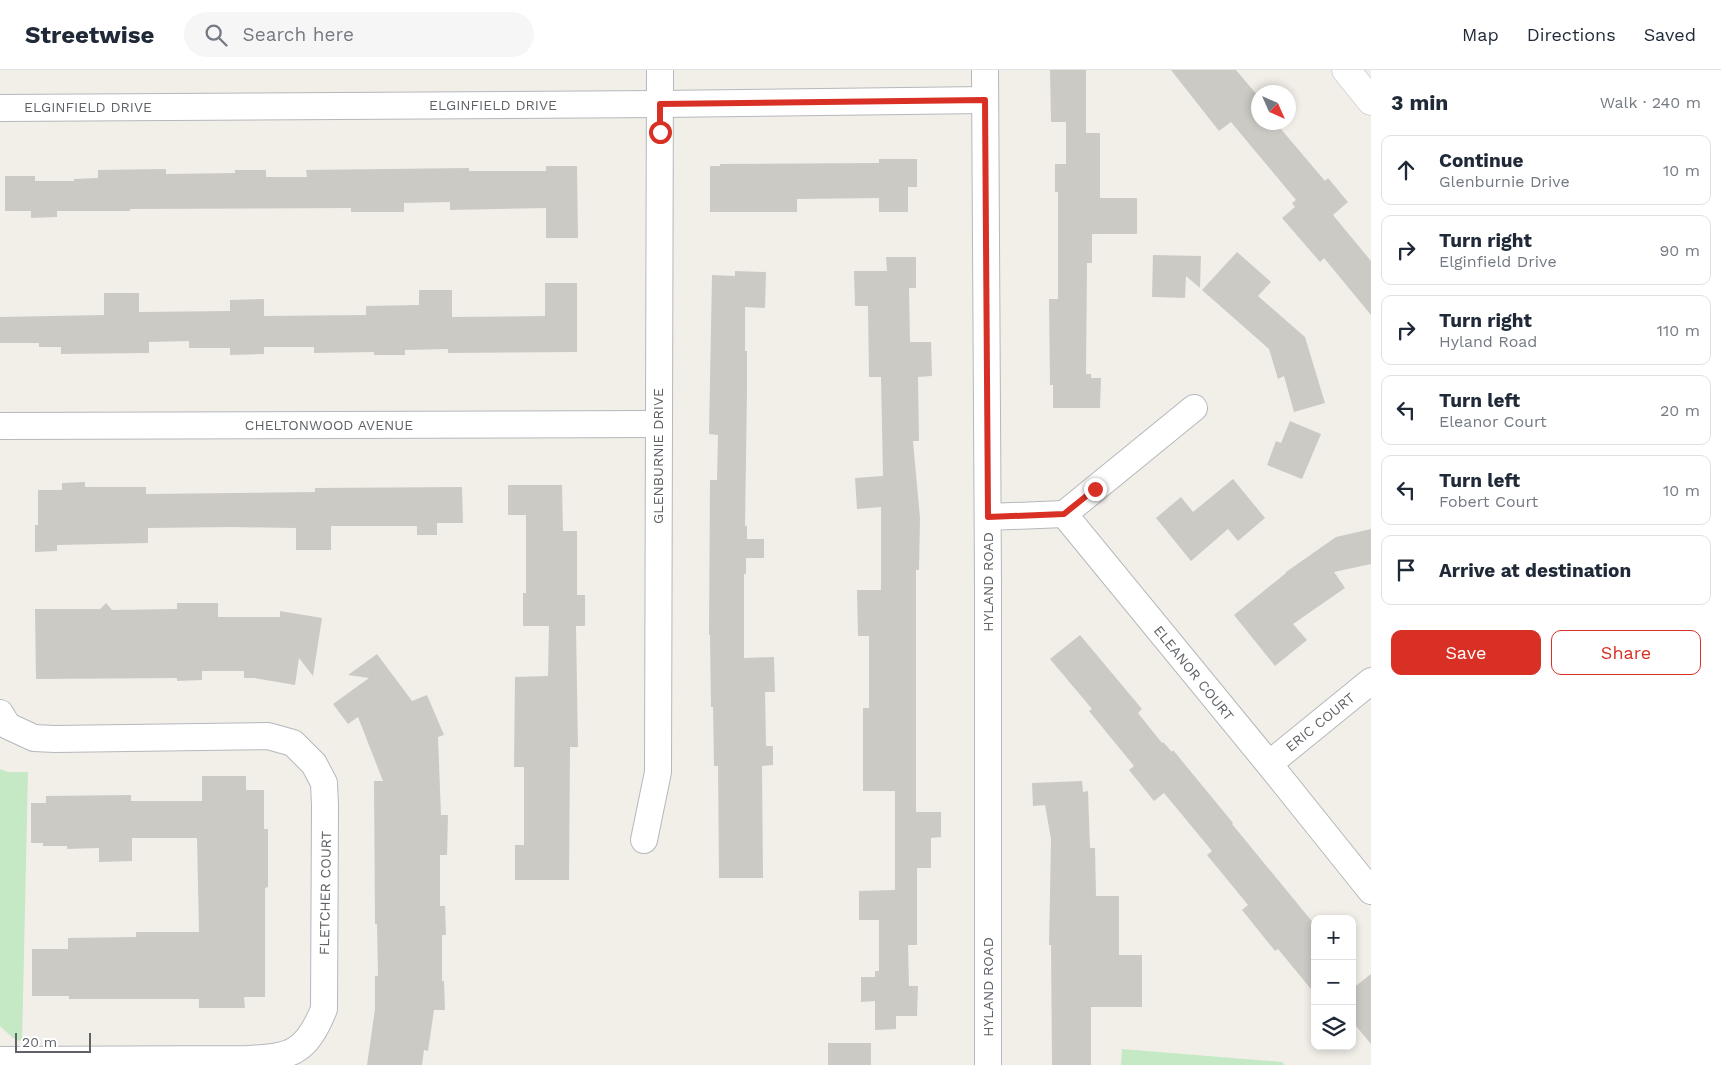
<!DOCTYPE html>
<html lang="en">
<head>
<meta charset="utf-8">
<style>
  body { margin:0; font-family:"Work Sans",sans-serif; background:#f6f6f7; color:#1f2937 }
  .controls { position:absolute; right:15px; bottom:15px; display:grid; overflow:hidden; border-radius:10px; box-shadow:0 2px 8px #0003 }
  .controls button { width:45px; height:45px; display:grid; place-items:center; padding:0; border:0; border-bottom:1px solid #e0e1e3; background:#fff; color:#1f2937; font:25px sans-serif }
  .compass { position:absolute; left:1251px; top:15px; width:45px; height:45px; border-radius:50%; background:#fff; box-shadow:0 2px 8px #0003; rotate:135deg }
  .scale { position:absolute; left:15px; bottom:12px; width:76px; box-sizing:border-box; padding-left:5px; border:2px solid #5f6368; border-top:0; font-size:14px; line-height:18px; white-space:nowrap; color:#5f6368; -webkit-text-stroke:4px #fff; paint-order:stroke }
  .stop { position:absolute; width:15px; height:15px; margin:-11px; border:4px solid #d93025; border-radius:50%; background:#fff }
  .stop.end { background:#d93025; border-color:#fff; box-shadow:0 1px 5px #0008 }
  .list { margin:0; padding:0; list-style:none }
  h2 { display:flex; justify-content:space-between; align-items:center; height:65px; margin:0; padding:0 20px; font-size:21px }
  h2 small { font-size:16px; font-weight:400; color:#747a83 }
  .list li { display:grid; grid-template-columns:32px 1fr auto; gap:15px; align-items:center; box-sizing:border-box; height:70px; margin:0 10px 10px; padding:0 10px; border:1px solid #e0e1e3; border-radius:10px }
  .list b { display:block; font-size:19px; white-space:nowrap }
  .list p { margin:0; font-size:16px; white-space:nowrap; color:#747a83 }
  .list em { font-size:16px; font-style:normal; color:#747a83 }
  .actions { display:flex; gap:10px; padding:15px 20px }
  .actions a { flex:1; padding:11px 0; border:1px solid #d93025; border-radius:10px; text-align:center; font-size:18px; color:#d93025 }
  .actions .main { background:#d93025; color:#fff }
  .icon { flex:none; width:28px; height:28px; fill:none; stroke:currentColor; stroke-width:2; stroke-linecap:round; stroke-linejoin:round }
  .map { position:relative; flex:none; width:1371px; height:995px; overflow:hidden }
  header { display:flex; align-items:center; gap:30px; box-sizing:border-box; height:70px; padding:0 25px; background:#fff; border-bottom:1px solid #e0e1e3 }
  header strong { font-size:24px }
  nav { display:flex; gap:28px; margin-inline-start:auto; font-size:18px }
  .search { width:350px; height:45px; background:#f6f6f7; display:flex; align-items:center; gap:12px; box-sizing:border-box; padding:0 18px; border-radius:28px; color:#747a83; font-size:19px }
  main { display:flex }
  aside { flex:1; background:#fff }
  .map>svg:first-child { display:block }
</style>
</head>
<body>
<header>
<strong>Streetwise</strong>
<div class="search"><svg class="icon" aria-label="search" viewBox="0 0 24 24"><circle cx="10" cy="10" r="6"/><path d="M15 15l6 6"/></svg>Search here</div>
<nav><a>Map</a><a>Directions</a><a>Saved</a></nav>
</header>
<main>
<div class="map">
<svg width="1371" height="995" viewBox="0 0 1371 995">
  <rect width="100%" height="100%" fill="#f1efe8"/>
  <g fill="#c5e8c5">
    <path d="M0 699 8 702H28L22 972 13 968 0 956Z"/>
    <path d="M1122 979 1282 992 1285 995H1121Z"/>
  </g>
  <g fill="#cccac5">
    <path d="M1050 0H1086V63H1100V128H1137V164H1092V193H1087L1086 304H1091V308H1101L1100 338H1053V315H1050L1049 229H1058V122H1055V94H1066V52H1051Z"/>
    <path d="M1171 0H1236L1258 26V52H1275L1325 111 1328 108 1348 132 1333 145 1371 191V245L1324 188 1320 192 1282 148 1295 137 1292 133 1296 130 1231 52 1219 61Z"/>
    <path d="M879 89H917V117H908V142H879V128L797 129V142H710V96H720V94L879 93Z"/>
    <path d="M546 96H577L578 168H546V138L450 140V132L404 133V142H351V138L130 139V141H57V147L31 148V141H5V106H35V111H74V109L98 108V100L166 99V104L235 103V100H266V107H307L306 100 469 98V101H546Z"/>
    <path d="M1237 182 1271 212 1258 226 1305 267 1325 333 1294 342 1284 306 1278 309 1269 279 1202 220Z"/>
    <path d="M1153 185 1201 186 1200 218 1186 206 1185 228 1152 227Z"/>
    <path d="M886 187H916V218H909L910 272H931L932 306 918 307 919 371H913L920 448 919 500H916V742H941V767L931 768V798H917V875H908L909 916H918L917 946H896V959L875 960V931L861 932V907H875V901H879V850H859V821L895 820V721H863V638H869V566H858L857 520H881V437L857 439 855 408 883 406 881 307H869L868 236H855L854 201H887Z"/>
    <path d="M735 201 766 202 765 238 745 237V281H747V320L745 456H747V469H764V488H746V504H744V588L774 587 775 622H765L766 676H773V695L762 696 763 808H719L718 696H714L713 637H711L710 565H709L710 410H717L718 365 709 364 712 205 735 206Z"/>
    <path d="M545 213H577V282L448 283V279L405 280V285H374V282L314 283V277H264V284L230 285V278H189V271L149 272V283L61 284V277H39V273H0V247L104 245V223H139V242L230 241V230L264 229V246L366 245V236L419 235V220H452V247L545 246Z"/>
    <path d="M1290 351 1321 364 1302 409 1267 395 1276 371 1281 373Z"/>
    <path d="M1233 409 1265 448 1238 471 1228 459 1191 491 1156 448 1181 427 1193 442Z"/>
    <path d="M85 412V417H146V424L315 422V418L462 417 463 453H437V465H417V456H331V480H296V458L232 457 148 458V473L57 475V481L35 482V455H38V420H62V413Z"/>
    <path d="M508 415H562L563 461H577V525H585V556H576L578 677H570L569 810H515V775H524V697H514L515 607 548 606 549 556H523V523H526V445H508Z"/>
    <path d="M1371 459V494L1334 502 1345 518 1293 554 1307 570 1275 596 1234 545 1286 503V502L1336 467Z"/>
    <path d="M106 533 112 540 177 539V533H218V547H280V541L322 548 313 606 299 588 295 615 254 608H244V601H202V610L177 611V608L36 609 35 539H100Z"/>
    <path d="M1080 565 1142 639 1138 643 1162 673 1163 672 1172 682 1173 680 1233 753 1232 754 1315 855V924L1278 879 1275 881 1242 840 1248 835 1207 785 1212 781 1164 723 1154 731 1129 700 1134 696 1089 641 1092 639 1050 589Z"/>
    <path d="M377 584 412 631 427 625 444 665 438 667 441 745H448L447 785H440V836H445L446 865H442V911H444L445 940H434L428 981 424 980 422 995H367L375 939V906H378L377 854H375L374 711H383L358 647 348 654 333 634 369 608 348 605Z"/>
    <path d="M202 706H246V720H264V759H268V817L265 818V927H244L245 938H199V929H69V926H32V879H68V868L136 867V862H199L197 768H132V791L99 792V778L67 779V776H43V773H31V733H46V726L131 725V731H202Z"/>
    <path d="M1082 711 1083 722 1088 721 1090 778H1095L1096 826H1119V885H1142V937H1091V995H1052L1051 875H1049L1051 769 1045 735 1033 736 1032 713Z"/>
    <path d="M1371 904V974L1356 956 1352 959V919Z"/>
    <rect x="828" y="973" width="43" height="22"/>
  </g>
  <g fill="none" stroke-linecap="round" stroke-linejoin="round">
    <defs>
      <g id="street">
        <path d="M985 0 988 514V995"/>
        <path d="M0 38 660 34 985 30"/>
        <path d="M0 356 658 354"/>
        <path d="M1064 444 1269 694 1371 821"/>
        <path d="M1064 444 1194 338"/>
        <path d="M988 447 1064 444"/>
        <path d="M0 643 8 656 34 668 55 669 268 666 293 673 314 694 324 713 325 736 324 939C306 983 292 987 247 989L0 990"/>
        <path d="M1269 694 1371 611"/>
        <path d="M644 770 658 702 660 0"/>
      </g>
      <path id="secondary" d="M1346 0 1371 31"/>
    </defs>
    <use href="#street" stroke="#b5b8bc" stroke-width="28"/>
    <use href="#secondary" stroke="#b6babf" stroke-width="29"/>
    <use href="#street" stroke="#fff" stroke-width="26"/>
    <use href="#secondary" stroke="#fff" stroke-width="28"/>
  </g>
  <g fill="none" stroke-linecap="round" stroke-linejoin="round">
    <path stroke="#d93025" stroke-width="6" d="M660 62V34L985 30 988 447 1064 444 1095 419"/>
  </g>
  <g text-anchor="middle" stroke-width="4" stroke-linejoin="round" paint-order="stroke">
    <g font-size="14" fill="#5f6368" stroke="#fff">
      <text x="493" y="40">ELGINFIELD DRIVE</text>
      <text x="88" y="42">ELGINFIELD DRIVE</text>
      <text x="329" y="360">CHELTONWOOD AVENUE</text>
      <text transform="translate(658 386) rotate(-90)" y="5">GLENBURNIE DRIVE</text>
      <text transform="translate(988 512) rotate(-90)" y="5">HYLAND ROAD</text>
      <text transform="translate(1194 603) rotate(51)" y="5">ELEANOR COURT</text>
      <text transform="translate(1320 652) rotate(-39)" y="5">ERIC COURT</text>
      <text transform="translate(325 823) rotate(-89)" y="5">FLETCHER COURT</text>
      <text transform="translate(988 917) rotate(-90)" y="5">HYLAND ROAD</text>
    </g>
  </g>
</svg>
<div class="controls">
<button>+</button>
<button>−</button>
<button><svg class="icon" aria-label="layers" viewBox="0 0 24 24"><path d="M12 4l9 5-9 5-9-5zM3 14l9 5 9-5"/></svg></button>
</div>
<svg class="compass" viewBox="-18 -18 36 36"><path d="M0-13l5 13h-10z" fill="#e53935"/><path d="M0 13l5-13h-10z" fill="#747a83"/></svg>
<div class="scale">20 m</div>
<div class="stop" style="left:660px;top:62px"></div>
<div class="stop end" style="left:1095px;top:419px"></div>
</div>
<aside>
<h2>3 min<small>Walk · 240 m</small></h2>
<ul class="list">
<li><svg class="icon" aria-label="ahead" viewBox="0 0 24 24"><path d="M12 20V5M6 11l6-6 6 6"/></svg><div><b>Continue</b><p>Glenburnie Drive</p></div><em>10 m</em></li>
<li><svg class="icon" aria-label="right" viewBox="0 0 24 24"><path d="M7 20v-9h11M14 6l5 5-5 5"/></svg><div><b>Turn right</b><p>Elginfield Drive</p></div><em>90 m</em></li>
<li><svg class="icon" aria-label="right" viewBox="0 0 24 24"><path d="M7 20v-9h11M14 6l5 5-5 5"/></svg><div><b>Turn right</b><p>Hyland Road</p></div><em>110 m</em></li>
<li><svg class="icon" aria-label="left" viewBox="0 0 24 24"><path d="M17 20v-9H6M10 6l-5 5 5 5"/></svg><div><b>Turn left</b><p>Eleanor Court</p></div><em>20 m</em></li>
<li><svg class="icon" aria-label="left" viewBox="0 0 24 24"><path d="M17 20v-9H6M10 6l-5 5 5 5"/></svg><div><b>Turn left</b><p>Fobert Court</p></div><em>10 m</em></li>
<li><svg class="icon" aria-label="arrive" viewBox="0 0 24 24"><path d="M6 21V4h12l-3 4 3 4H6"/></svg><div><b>Arrive at destination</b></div></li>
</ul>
<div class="actions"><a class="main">Save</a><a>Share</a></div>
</aside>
</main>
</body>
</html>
